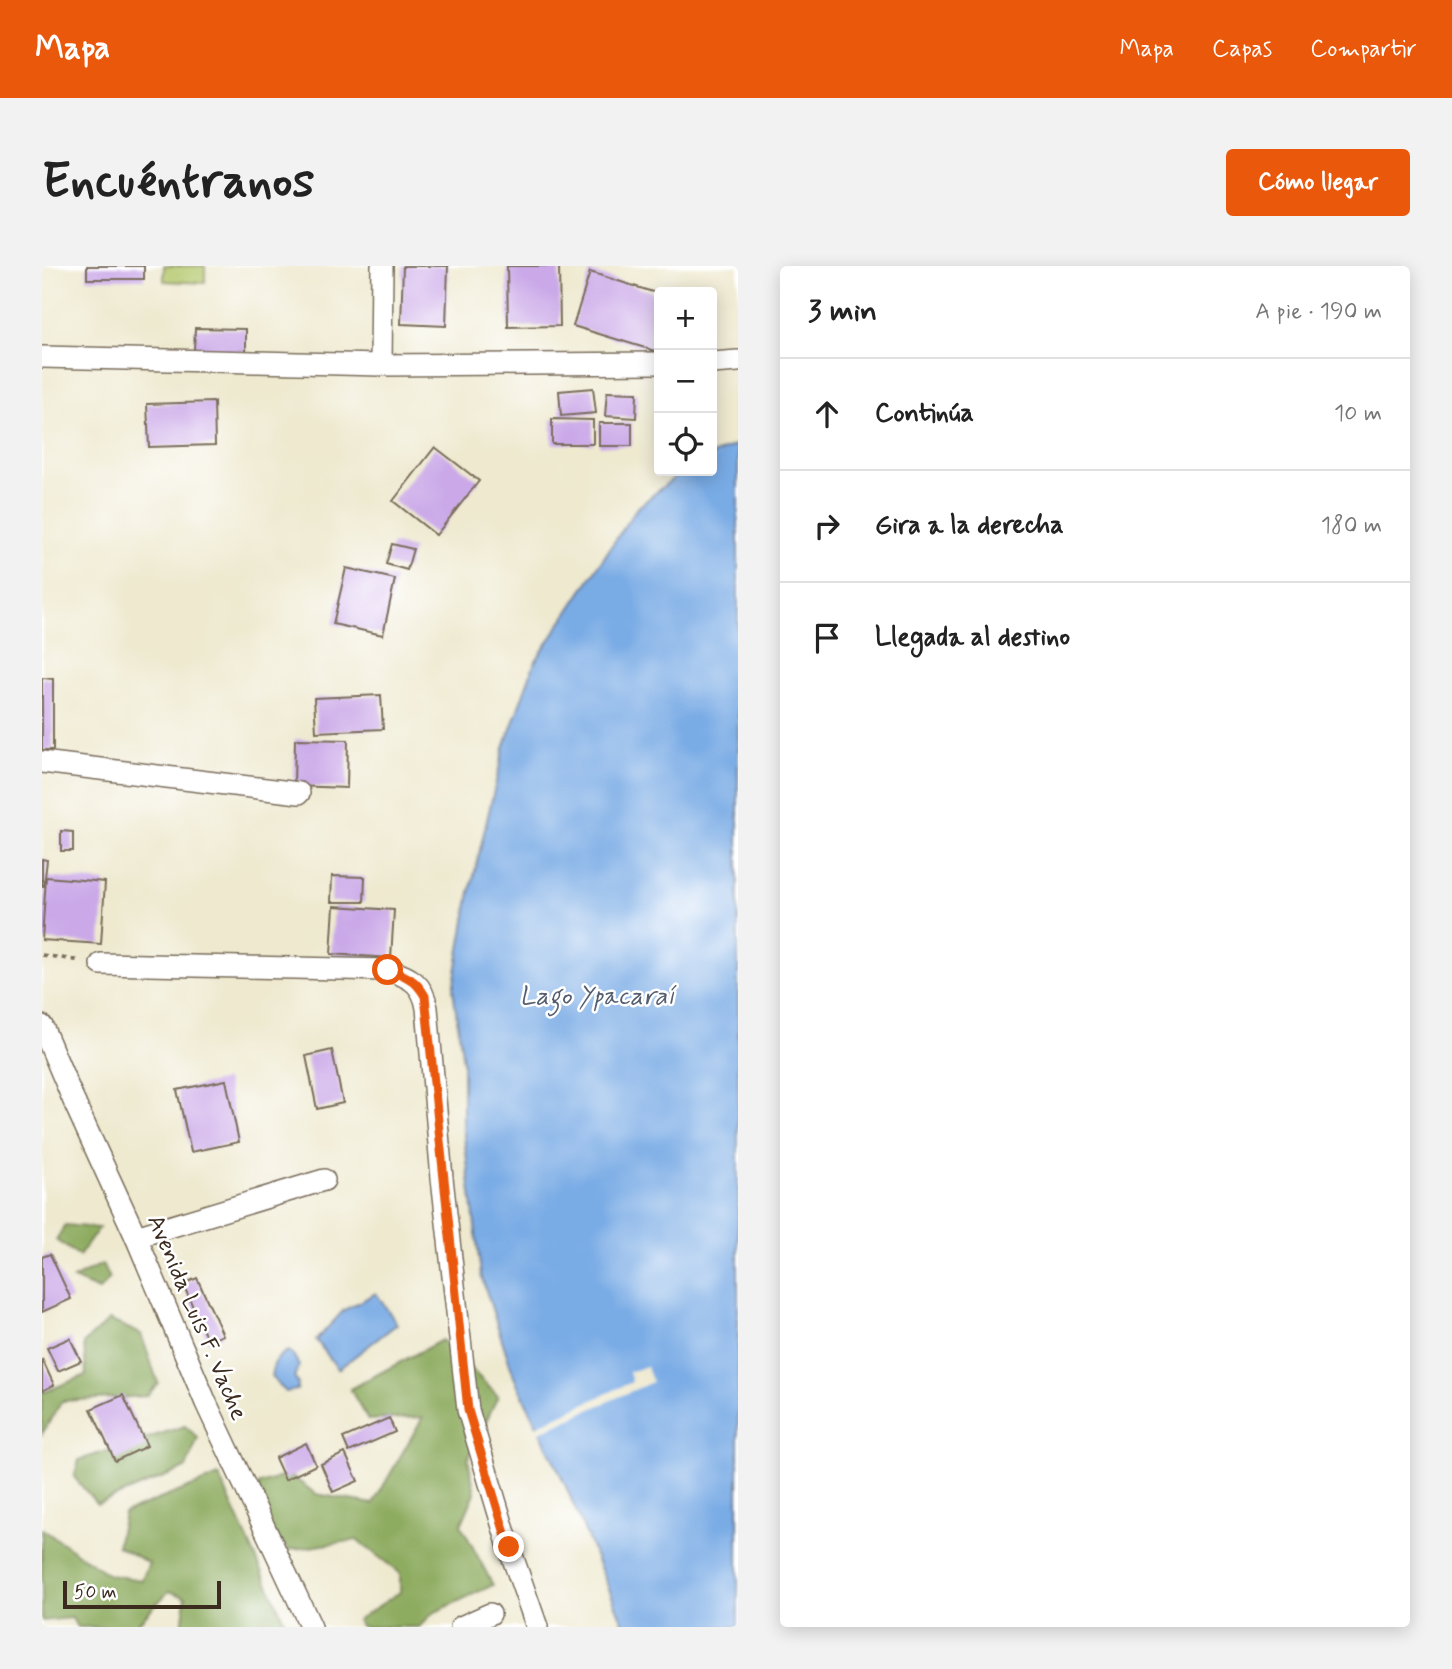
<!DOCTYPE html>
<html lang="es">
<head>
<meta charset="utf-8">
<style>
  body { margin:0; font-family:Mynerve,sans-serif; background:#f2f2f2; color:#222 }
  .controls { position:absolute; right:21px; top:21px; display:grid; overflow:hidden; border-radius:7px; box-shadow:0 4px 18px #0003 }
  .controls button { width:63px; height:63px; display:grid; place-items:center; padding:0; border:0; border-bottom:2px solid #e0e0e0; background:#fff; color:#222; font:35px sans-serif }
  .scale { position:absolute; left:21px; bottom:18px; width:158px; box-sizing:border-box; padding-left:7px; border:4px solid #3b2a1e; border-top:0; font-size:19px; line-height:24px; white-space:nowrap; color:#3b2a1e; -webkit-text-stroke:5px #fff; paint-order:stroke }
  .stop { position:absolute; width:21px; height:21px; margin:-16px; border:5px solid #ea580c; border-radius:50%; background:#fff }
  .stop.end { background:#ea580c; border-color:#fff; box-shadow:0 2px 7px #0008 }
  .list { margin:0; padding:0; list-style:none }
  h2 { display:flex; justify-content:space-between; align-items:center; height:91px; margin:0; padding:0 28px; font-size:30px }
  h2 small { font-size:23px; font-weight:400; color:#767676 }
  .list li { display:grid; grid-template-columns:46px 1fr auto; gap:21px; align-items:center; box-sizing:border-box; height:112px; padding:0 28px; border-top:2px solid #e0e0e0 }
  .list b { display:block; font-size:26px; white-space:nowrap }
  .list em { font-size:23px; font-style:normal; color:#767676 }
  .icon { flex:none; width:38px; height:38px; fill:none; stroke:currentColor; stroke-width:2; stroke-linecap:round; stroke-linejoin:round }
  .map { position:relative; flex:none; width:696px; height:1361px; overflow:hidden; border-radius:7px }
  header { display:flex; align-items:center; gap:42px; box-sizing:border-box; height:98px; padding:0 35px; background:#ea580c; color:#fff }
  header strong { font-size:33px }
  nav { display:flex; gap:38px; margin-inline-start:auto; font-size:24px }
  .intro { display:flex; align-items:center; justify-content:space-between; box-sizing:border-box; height:168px; padding:0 42px }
  h1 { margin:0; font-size:49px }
  .button { padding:18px 32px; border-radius:7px; background:#ea580c; color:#fff; font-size:24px; font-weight:700 }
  main { display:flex; gap:42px; padding:0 42px }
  aside { flex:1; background:#fff; border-radius:7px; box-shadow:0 4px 18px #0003 }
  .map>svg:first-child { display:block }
</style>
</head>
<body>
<header>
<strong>Mapa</strong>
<nav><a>Mapa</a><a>Capas</a><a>Compartir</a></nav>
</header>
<div class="intro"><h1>Encuéntranos</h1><a class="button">Cómo llegar</a></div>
<main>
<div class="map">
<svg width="696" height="1361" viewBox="0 0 696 1361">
  <rect width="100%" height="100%" fill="#fff"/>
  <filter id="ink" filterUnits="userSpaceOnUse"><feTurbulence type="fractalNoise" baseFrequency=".0143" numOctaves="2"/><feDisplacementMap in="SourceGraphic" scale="14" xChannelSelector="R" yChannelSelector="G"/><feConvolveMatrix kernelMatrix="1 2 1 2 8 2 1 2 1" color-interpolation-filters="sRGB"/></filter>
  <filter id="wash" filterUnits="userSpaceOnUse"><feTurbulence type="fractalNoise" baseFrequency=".00686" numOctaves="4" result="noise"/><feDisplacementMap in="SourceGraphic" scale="28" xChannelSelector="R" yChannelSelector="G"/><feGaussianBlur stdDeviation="1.57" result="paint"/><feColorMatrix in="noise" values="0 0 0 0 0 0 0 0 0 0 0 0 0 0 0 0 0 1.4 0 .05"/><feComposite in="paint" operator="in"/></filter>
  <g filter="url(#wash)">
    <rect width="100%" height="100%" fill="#eee9cf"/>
    <path fill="#b3c86c" stroke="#777945" stroke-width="2" d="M122 0H163V17L122 15Z"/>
    <g fill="#8eac60" stroke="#646b3f" stroke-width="2">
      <path d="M23 959 57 962 37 990 14 974Z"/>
      <path d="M60 998 68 1012 57 1024 31 1013Z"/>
      <path d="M67 1054 99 1068 116 1117 105 1130 20 1135 0 1168V1127L44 1109 42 1077Z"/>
      <path d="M400 1074 456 1130 426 1193 433 1227 419 1259 451 1319 391 1347 377 1361H320L315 1354 358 1326V1307L315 1274 247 1284 222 1257 216 1219 247 1208 274 1228 331 1238 381 1151 326 1154 308 1123Z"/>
      <path d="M143 1160 156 1172 144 1202 55 1238 32 1211 37 1194Z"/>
      <path d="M177 1210 243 1356 237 1361H140L144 1331 127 1325 92 1361H35L30 1352 0 1355V1263L67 1309 100 1314 107 1297 75 1280 82 1247Z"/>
    </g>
    <g fill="#79abe5" stroke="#5a6a82" stroke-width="2">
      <path d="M696 178V1361H583L522 1216 472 1111 439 1009 421 862V796L411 723 428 626 462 482 493 396 594 243 640 205H670V189Z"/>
      <path d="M334 1027 355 1058 296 1103 274 1074 302 1044Z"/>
      <path d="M246 1085 252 1090 257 1100 252 1111 256 1118 255 1124 244 1126 229 1111C231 1097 234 1091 246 1085Z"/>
    </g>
    <path fill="#eee9cf" d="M605 1100 610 1116 495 1167 492 1161 590 1116 587 1106Z"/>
    <g id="blocks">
      <g fill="#cba9e8">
        <rect x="45" y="0" width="57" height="13"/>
        <path d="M361 0H406L404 60 359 58Z"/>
        <path d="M465 0H517L518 60 466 61Z"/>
        <path d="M548 6 617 28V72L613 85 531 60Z"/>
        <path d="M153 62 204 63V86L152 85Z"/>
        <path d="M551 122 554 147 519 150 517 125Z"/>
        <path d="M565 126 595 127 594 152 563 150Z"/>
        <path d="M172 136 173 179 107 181 105 138Z"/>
        <path d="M510 153 551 154V178H510Z"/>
        <rect x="557" y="157" width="33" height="23"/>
        <path d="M393 181 437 215 394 269 351 235Z"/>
        <path d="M350 278 371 283 365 304 344 298Z"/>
        <path d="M304 302 353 313 341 369 291 358Z"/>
        <path d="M0 412 11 413V484H0Z"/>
        <path d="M339 429 341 463 274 466 272 432Z"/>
        <path d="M253 473 306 474 305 522 252 520Z"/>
        <path d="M19 565 31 566V585H19Z"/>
        <path d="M0 593 5 594 2 620H0Z"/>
        <path d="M290 610 323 611 322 636H289Z"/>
        <path d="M4 611 63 616 59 678 0 674Z"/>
        <path d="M292 640 352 644 349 692 289 688Z"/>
        <path d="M290 784 301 837 275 843 264 790Z"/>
        <path d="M184 814 197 876 149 886 135 824Z"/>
        <path d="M8 988 29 1033 0 1046V991Z"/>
        <path d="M155 1012 181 1069 166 1076 141 1018Z"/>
        <path d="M28 1072 39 1095 16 1105 5 1082Z"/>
        <path d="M0 1093 12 1119 0 1125Z"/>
        <path d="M81 1129 105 1180 73 1195 49 1143Z"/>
        <path d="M347 1152 353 1166 307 1186 301 1172Z"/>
        <path d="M264 1177 274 1199 243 1214 233 1192Z"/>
        <path d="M303 1187 316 1215 291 1226 279 1198Z"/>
      </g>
    </g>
  </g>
  <g filter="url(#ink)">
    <use href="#blocks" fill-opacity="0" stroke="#7a6d5c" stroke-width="2"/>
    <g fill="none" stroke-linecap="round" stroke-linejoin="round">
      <defs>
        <g id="minor">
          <path d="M0 91 339 99 617 97"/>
          <path d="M670 97 696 95"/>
          <path d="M339 99 340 0"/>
          <path d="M0 496 257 527"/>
          <path d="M59 698 346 704C369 711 381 718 385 742L400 912 426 1144 467 1281 495 1361"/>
          <path d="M0 760 34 840 94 971 164 1137 269 1361"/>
          <path d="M94 971 282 914"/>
          <path d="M419 1361 448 1348"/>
        </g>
      </defs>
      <use href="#minor" stroke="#7a6d5c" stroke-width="24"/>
      <path stroke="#7a6d5c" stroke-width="3.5" stroke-dasharray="5 5" stroke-linecap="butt" d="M0 689 39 695"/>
      <use href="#minor" stroke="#fff" stroke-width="21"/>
    </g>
  </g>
  <g fill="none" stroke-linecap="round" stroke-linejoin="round" filter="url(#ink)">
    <path stroke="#ea580c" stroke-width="9" d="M346 704C364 709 374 714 383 730L426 1144 467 1281"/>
  </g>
  <g text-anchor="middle" stroke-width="5" stroke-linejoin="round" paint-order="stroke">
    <g font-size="24" fill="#3b2a1e" stroke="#fff">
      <text transform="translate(156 1051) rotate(67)" y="8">Avenida Luis F. Vache</text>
    </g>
    <g font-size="26" font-style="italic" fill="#545e6e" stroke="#fff">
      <text x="555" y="738">Lago Ypacaraí</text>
    </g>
  </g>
</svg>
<div class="controls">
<button>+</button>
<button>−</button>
<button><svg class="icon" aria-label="locate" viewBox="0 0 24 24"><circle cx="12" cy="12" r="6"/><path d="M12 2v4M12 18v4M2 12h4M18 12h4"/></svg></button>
</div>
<div class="scale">50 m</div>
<div class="stop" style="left:346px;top:704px"></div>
<div class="stop end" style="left:467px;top:1281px"></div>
</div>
<aside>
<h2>3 min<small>A pie · 190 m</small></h2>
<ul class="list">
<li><svg class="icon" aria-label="ahead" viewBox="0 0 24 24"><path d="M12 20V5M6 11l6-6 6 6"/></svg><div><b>Continúa</b></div><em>10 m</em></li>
<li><svg class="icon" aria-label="right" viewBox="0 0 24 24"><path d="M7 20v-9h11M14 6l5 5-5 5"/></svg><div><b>Gira a la derecha</b></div><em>180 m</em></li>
<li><svg class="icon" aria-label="arrive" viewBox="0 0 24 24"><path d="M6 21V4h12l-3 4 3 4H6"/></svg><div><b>Llegada al destino</b></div></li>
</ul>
</aside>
</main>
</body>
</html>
